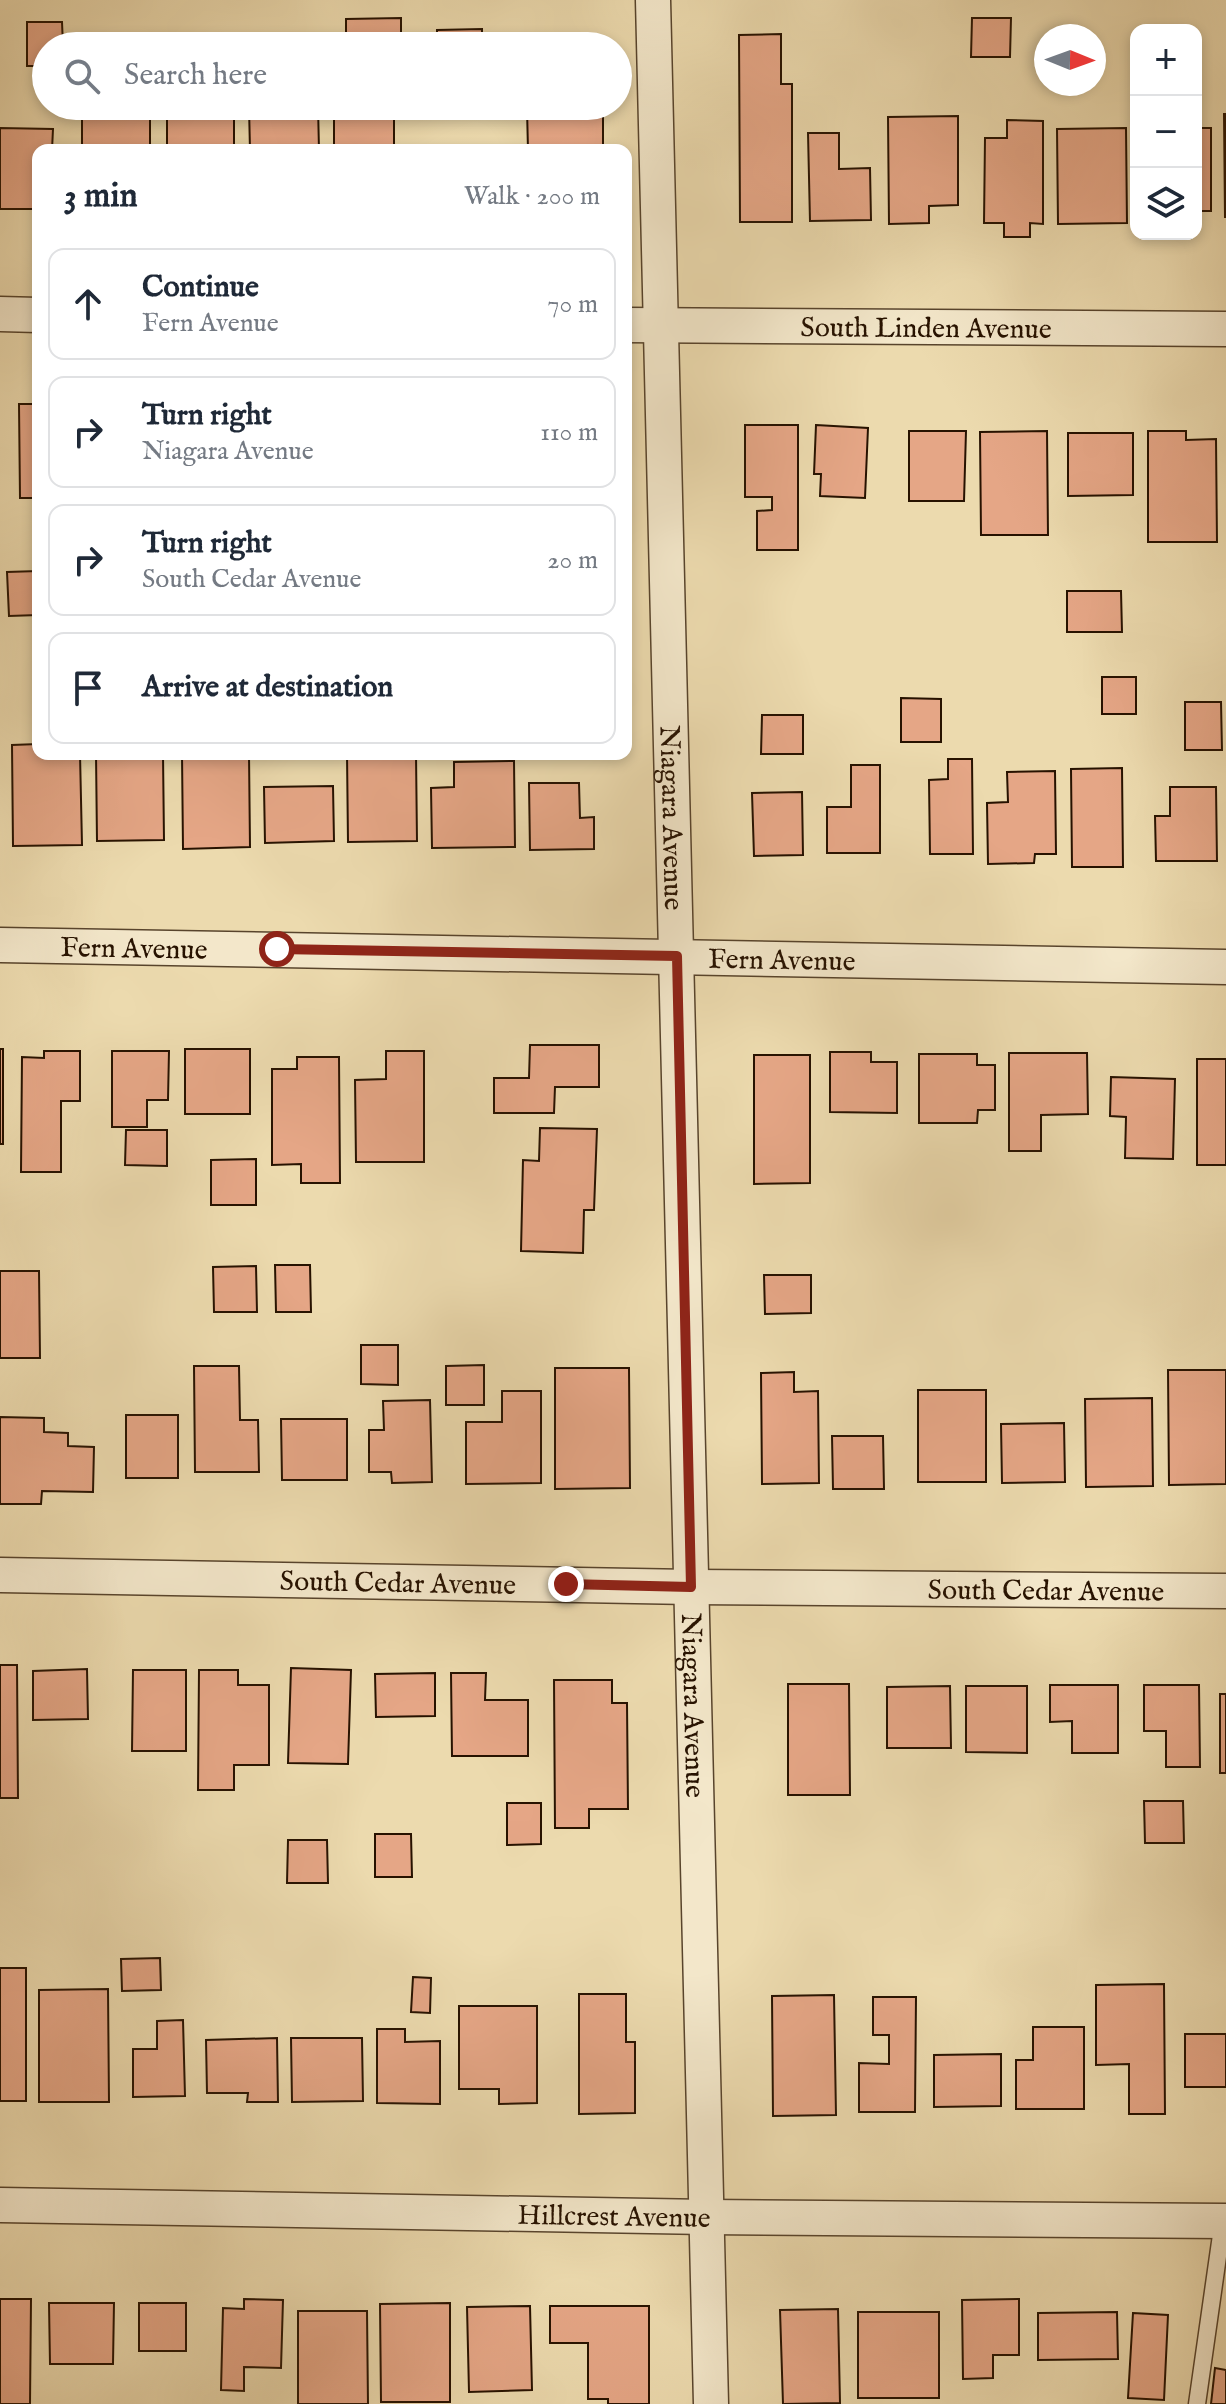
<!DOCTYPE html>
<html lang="en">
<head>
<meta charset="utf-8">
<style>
  body { margin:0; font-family:"IM FELL English",serif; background:#f6f6f7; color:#1f2937 }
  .controls { position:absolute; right:24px; top:24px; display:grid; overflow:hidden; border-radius:16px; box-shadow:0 4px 12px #0003 }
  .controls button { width:72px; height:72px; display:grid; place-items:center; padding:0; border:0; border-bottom:2px solid #e0e1e3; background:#fff; color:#1f2937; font:40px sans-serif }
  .compass { position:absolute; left:1034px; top:24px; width:72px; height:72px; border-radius:50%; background:#fff; box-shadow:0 4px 12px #0003; rotate:91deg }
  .stop { position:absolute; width:24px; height:24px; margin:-18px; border:6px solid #8f2418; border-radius:50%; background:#fff }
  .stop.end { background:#8f2418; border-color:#fff; box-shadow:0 2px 8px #0008 }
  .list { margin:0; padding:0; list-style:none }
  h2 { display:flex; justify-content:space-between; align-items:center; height:104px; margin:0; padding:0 32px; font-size:34px }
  h2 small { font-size:26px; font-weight:400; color:#747a83 }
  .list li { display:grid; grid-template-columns:52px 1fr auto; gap:24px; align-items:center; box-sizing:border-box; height:112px; margin:0 16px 16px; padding:0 16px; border:2px solid #e0e1e3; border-radius:16px }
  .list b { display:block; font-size:30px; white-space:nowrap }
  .list p { margin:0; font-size:26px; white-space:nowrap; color:#747a83 }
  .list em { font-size:26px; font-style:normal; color:#747a83 }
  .icon { flex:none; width:44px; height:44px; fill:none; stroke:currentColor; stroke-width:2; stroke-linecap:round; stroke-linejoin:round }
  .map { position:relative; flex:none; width:1226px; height:2404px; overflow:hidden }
  .search { position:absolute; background:#fff; box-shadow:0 4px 12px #0003; left:32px; top:32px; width:600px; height:88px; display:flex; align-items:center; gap:20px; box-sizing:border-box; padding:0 28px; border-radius:44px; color:#747a83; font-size:30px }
  .panel { position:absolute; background:#fff; box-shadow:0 4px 12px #0003; left:32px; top:144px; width:600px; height:616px; border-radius:16px }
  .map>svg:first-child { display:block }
</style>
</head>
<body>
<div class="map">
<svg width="1226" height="2404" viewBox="0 0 1226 2404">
  <rect width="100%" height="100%" fill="#ecdaae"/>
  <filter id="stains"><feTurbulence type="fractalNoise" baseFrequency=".0025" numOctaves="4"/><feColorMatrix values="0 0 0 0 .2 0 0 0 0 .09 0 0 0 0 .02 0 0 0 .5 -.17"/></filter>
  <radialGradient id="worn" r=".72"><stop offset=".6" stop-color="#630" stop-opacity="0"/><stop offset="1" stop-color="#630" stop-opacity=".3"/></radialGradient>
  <g fill="#e5a686" stroke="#271200" stroke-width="2">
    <path d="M401 18V46H346V19Z"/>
    <path d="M972 18H1011L1010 57H971Z"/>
    <path d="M27 22H62L63 46H46V66H27Z"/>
    <path d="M482 29V46H437V30Z"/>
    <path d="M781 34V84H792V222H740L739 35Z"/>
    <path d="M318 106 319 150H250L249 107Z"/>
    <path d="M502 106H603V150H528L527 109H503Z"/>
    <rect x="167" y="110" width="67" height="40"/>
    <path d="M150 111V150H82V112Z"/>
    <path d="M1224 114H1226V217H1225Z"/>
    <path d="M958 116V205L929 206V223L889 224 888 117Z"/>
    <rect x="334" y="117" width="60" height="33"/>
    <path d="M1007 120 1043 121V224L1030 223V237H1004V223H984L985 138H1007Z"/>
    <path d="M0 128 53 129 52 150H38V209H0Z"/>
    <path d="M1126 128 1127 223 1058 224 1057 129Z"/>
    <rect x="1196" y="128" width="15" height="83"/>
    <path d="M808 133H839V169L870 168 871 220 810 221Z"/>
    <path d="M19 404H38V498H20Z"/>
    <path d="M745 425H798V550H757V511L772 510V497H745Z"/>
    <path d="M816 425 868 428 865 498 820 496 821 474H814Z"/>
    <path d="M909 431H966L964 501H909Z"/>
    <path d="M1047 431 1048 535H981L980 432Z"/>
    <path d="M1148 431H1186V440L1216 439 1217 542H1148Z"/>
    <path d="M1068 433H1133V495L1068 496Z"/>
    <path d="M38 571V615L9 616 7 572Z"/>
    <path d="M1067 591H1121L1122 632H1067Z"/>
    <rect x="1102" y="677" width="34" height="37"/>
    <path d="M901 698 941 699V742H901Z"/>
    <path d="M1185 702H1221L1222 750H1185Z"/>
    <path d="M762 715H803V754H761Z"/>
    <path d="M38 744V754H80L82 845 13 846 12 745Z"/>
    <path d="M96 754H163L164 840 97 841Z"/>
    <path d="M182 754H249L250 847 183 849Z"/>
    <path d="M347 754H416L417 841 348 842Z"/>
    <path d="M948 759H972L973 854H930L929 780 948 779Z"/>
    <path d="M514 761 515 847 432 848 431 788 454 787V762Z"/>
    <path d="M851 765H880V853H827V807H851Z"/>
    <path d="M1122 768 1123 867H1072L1071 769Z"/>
    <path d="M1055 771 1056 854H1035L1034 863 988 864 987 803 1008 802 1007 772Z"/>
    <path d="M529 783H579L580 818 594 817V849L530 850Z"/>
    <path d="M333 786 334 841 265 843 264 787Z"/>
    <path d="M1170 787H1216L1217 861H1156L1155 816H1170Z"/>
    <path d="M802 792 803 855 754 856 752 793Z"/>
    <path d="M530 1045H599V1087H555L554 1113H494V1078H529Z"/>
    <rect x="0" y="1049" width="3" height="95"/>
    <rect x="185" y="1049" width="65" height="65"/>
    <path d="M44 1051H80V1101H61V1172H21L22 1057 44 1058Z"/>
    <path d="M112 1051H169L168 1100H147V1127H112Z"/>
    <path d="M386 1051H424V1162H356L355 1080 386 1079Z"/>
    <path d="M830 1052H871V1062H897V1113L830 1112Z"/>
    <path d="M1009 1053H1087L1088 1114 1041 1115V1151H1009Z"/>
    <path d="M919 1054H977V1065H995V1110H978L977 1123H919Z"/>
    <path d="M754 1055H810V1183L754 1184Z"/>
    <path d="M297 1057H339L340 1183H301V1164L272 1165V1069H297Z"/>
    <rect x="1197" y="1059" width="29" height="106"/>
    <path d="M1111 1077 1175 1079 1173 1159 1125 1158 1126 1117 1110 1116Z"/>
    <path d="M540 1128 597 1129 594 1210H584L583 1253 521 1251 523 1160 539 1161Z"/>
    <path d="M126 1130H167V1166L125 1165Z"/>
    <path d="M256 1159V1205H211V1160Z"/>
    <path d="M275 1265H310L311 1312H276Z"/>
    <path d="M256 1266 257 1312H214L213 1267Z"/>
    <path d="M0 1271H39L40 1358H0Z"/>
    <path d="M764 1275H811V1313L765 1314Z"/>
    <path d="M361 1345H398V1385L361 1384Z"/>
    <path d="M484 1365V1405H446V1366Z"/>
    <path d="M194 1366H239L240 1420H258L259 1472H195Z"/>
    <path d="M555 1368H629L630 1488 555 1489Z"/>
    <path d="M1168 1370H1226V1484L1169 1485Z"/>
    <path d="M794 1372V1392L818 1391 819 1483 762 1484 761 1373Z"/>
    <rect x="918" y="1390" width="68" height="92"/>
    <path d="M502 1391H541V1483L466 1484V1422H502Z"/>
    <path d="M1152 1398 1153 1486 1086 1487 1085 1399Z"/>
    <path d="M430 1400 432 1482 392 1483 391 1472H369V1430H384L383 1401Z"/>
    <rect x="126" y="1415" width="52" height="63"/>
    <path d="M0 1417 44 1418V1432L68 1433V1446L94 1447 93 1492 42 1491 41 1504H0Z"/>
    <path d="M281 1419H347V1480H282Z"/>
    <path d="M1064 1423 1065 1482 1002 1483 1001 1424Z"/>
    <path d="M832 1436H883L884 1489H833Z"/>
    <path d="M0 1665H17L18 1798H0Z"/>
    <path d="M291 1668 351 1670 348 1764 288 1763Z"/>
    <path d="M87 1669 88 1719 33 1720V1671Z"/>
    <path d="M133 1670H186V1751H132Z"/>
    <path d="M199 1670H238V1685H269V1765H234V1790H198Z"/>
    <path d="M435 1673V1716L376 1717 375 1674Z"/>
    <path d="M451 1673H486L485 1700H528V1756H452Z"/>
    <path d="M554 1680H612V1703H627L628 1809H589V1828H555Z"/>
    <path d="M788 1684H849L850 1795H788Z"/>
    <path d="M1050 1685H1118V1753H1072V1721L1050 1722Z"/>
    <path d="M1144 1685H1199L1200 1767H1166V1731H1144Z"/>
    <path d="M950 1686 951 1748H887V1687Z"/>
    <path d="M966 1686H1027V1753L966 1752Z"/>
    <rect x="1220" y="1694" width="6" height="79"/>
    <path d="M1144 1801H1183L1184 1843H1145Z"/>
    <path d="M507 1803H541V1844L507 1845Z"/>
    <path d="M375 1834H411L412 1877H375Z"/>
    <path d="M288 1840H327L328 1883H287Z"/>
    <path d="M160 1958 161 1990 122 1991 121 1959Z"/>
    <rect x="0" y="1968" width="26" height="133"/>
    <path d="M413 1977 431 1978 430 2013 411 2012Z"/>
    <path d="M1164 1984 1165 2114H1129V2064L1096 2065V1985Z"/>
    <path d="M108 1989 109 2102H39V1990Z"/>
    <path d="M579 1994H626V2042H635V2113L579 2114Z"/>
    <path d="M834 1995 836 2115 773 2116 772 1996Z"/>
    <path d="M873 1997H916L915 2112H859V2063L889 2064V2035H873Z"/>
    <path d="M459 2006H537V2103L499 2104V2089H459Z"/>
    <path d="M183 2020 185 2096 133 2097V2049H157V2021Z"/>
    <path d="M1033 2027H1084V2109H1016V2060H1033Z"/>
    <path d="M377 2029H405V2042L440 2041V2104L377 2103Z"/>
    <rect x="1185" y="2034" width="41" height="53"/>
    <path d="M277 2038 278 2102H247L248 2093H207L206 2040Z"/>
    <path d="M291 2038H362L363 2101 292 2102Z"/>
    <path d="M1001 2054V2106L934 2107V2055Z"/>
    <path d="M0 2299H31L30 2404H0Z"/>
    <path d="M244 2299 283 2300 281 2368 244 2367V2391L221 2390 223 2308 244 2309Z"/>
    <path d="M1019 2299V2355H993V2378L963 2379 962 2300Z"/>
    <path d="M49 2303H114L113 2364H50Z"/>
    <rect x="139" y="2303" width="47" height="48"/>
    <path d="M450 2303V2402H381L380 2304Z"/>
    <path d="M530 2306 532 2390 469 2392 467 2307Z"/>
    <path d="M550 2306H649V2404H608V2399H588V2343H550Z"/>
    <path d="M838 2309 840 2403 783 2404 780 2310Z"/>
    <path d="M298 2311H367L368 2404H298Z"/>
    <rect x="858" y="2312" width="81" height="86"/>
    <path d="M1117 2312 1118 2359 1038 2360V2313Z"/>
    <path d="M1133 2313 1168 2315 1164 2400 1128 2398Z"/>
    <path d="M1215 2368 1226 2370V2404H1211Z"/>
  </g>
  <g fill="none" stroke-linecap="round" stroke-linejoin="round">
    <defs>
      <path id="service" d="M1197 2404 1223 2221"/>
      <g id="minor">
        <path id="s1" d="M653 0 711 2404"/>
        <path d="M0 314 38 315"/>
        <path id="s2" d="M626 325 1226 329"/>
        <path id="s3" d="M0 945 1226 967"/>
        <path id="s4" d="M0 1575 691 1587 1226 1591"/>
        <path id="s5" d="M0 2205 707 2217 1226 2221"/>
      </g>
    </defs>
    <use href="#service" stroke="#58442c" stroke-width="19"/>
    <use href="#minor" stroke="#58442c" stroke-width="37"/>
    <use href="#service" stroke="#f3e7ca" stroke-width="16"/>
    <use href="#minor" stroke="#f3e7ca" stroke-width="34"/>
  </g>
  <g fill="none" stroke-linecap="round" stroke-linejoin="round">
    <path stroke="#8f2418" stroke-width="10" d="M277 949 677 956 691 1587 566 1584"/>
  </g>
  <g text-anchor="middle" stroke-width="6" stroke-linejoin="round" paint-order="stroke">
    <g font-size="28" fill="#271200" stroke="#f3e7ca">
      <text dy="10" stroke="none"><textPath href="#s2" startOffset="300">South Linden Avenue</textPath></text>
      <text dy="10" stroke="none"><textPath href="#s1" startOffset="818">Niagara Avenue</textPath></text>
      <text dy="10" stroke="none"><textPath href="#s3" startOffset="134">Fern Avenue</textPath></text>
      <text dy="10" stroke="none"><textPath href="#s3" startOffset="782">Fern Avenue</textPath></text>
      <text dy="10" stroke="none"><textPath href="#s4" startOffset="398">South Cedar Avenue</textPath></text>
      <text dy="10" stroke="none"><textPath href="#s4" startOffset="1046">South Cedar Avenue</textPath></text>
      <text dy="10" stroke="none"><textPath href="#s1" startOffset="1706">Niagara Avenue</textPath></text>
      <text dy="10" stroke="none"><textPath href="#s5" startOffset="614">Hillcrest Avenue</textPath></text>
    </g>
  </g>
  <rect width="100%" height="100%" filter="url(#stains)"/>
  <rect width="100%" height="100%" fill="url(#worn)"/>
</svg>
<div class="controls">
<button>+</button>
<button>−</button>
<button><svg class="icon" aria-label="layers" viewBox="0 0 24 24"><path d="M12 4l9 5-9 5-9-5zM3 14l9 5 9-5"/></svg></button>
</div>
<svg class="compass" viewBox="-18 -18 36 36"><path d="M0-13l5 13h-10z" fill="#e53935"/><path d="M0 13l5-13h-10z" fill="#747a83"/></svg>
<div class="stop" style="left:277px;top:949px"></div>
<div class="stop end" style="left:566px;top:1584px"></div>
<div class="search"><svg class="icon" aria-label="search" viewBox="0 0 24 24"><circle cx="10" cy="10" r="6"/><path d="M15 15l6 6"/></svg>Search here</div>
<section class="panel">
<h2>3 min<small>Walk · 200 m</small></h2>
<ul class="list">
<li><svg class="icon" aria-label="ahead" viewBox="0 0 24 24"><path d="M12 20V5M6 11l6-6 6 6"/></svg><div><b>Continue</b><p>Fern Avenue</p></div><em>70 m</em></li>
<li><svg class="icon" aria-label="right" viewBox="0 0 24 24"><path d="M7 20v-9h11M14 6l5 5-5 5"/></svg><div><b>Turn right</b><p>Niagara Avenue</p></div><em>110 m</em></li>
<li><svg class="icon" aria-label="right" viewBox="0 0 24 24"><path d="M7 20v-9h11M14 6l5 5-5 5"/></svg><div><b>Turn right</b><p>South Cedar Avenue</p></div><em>20 m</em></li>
<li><svg class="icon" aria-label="arrive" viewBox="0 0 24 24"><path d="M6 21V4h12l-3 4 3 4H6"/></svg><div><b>Arrive at destination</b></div></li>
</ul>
</section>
</div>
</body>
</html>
